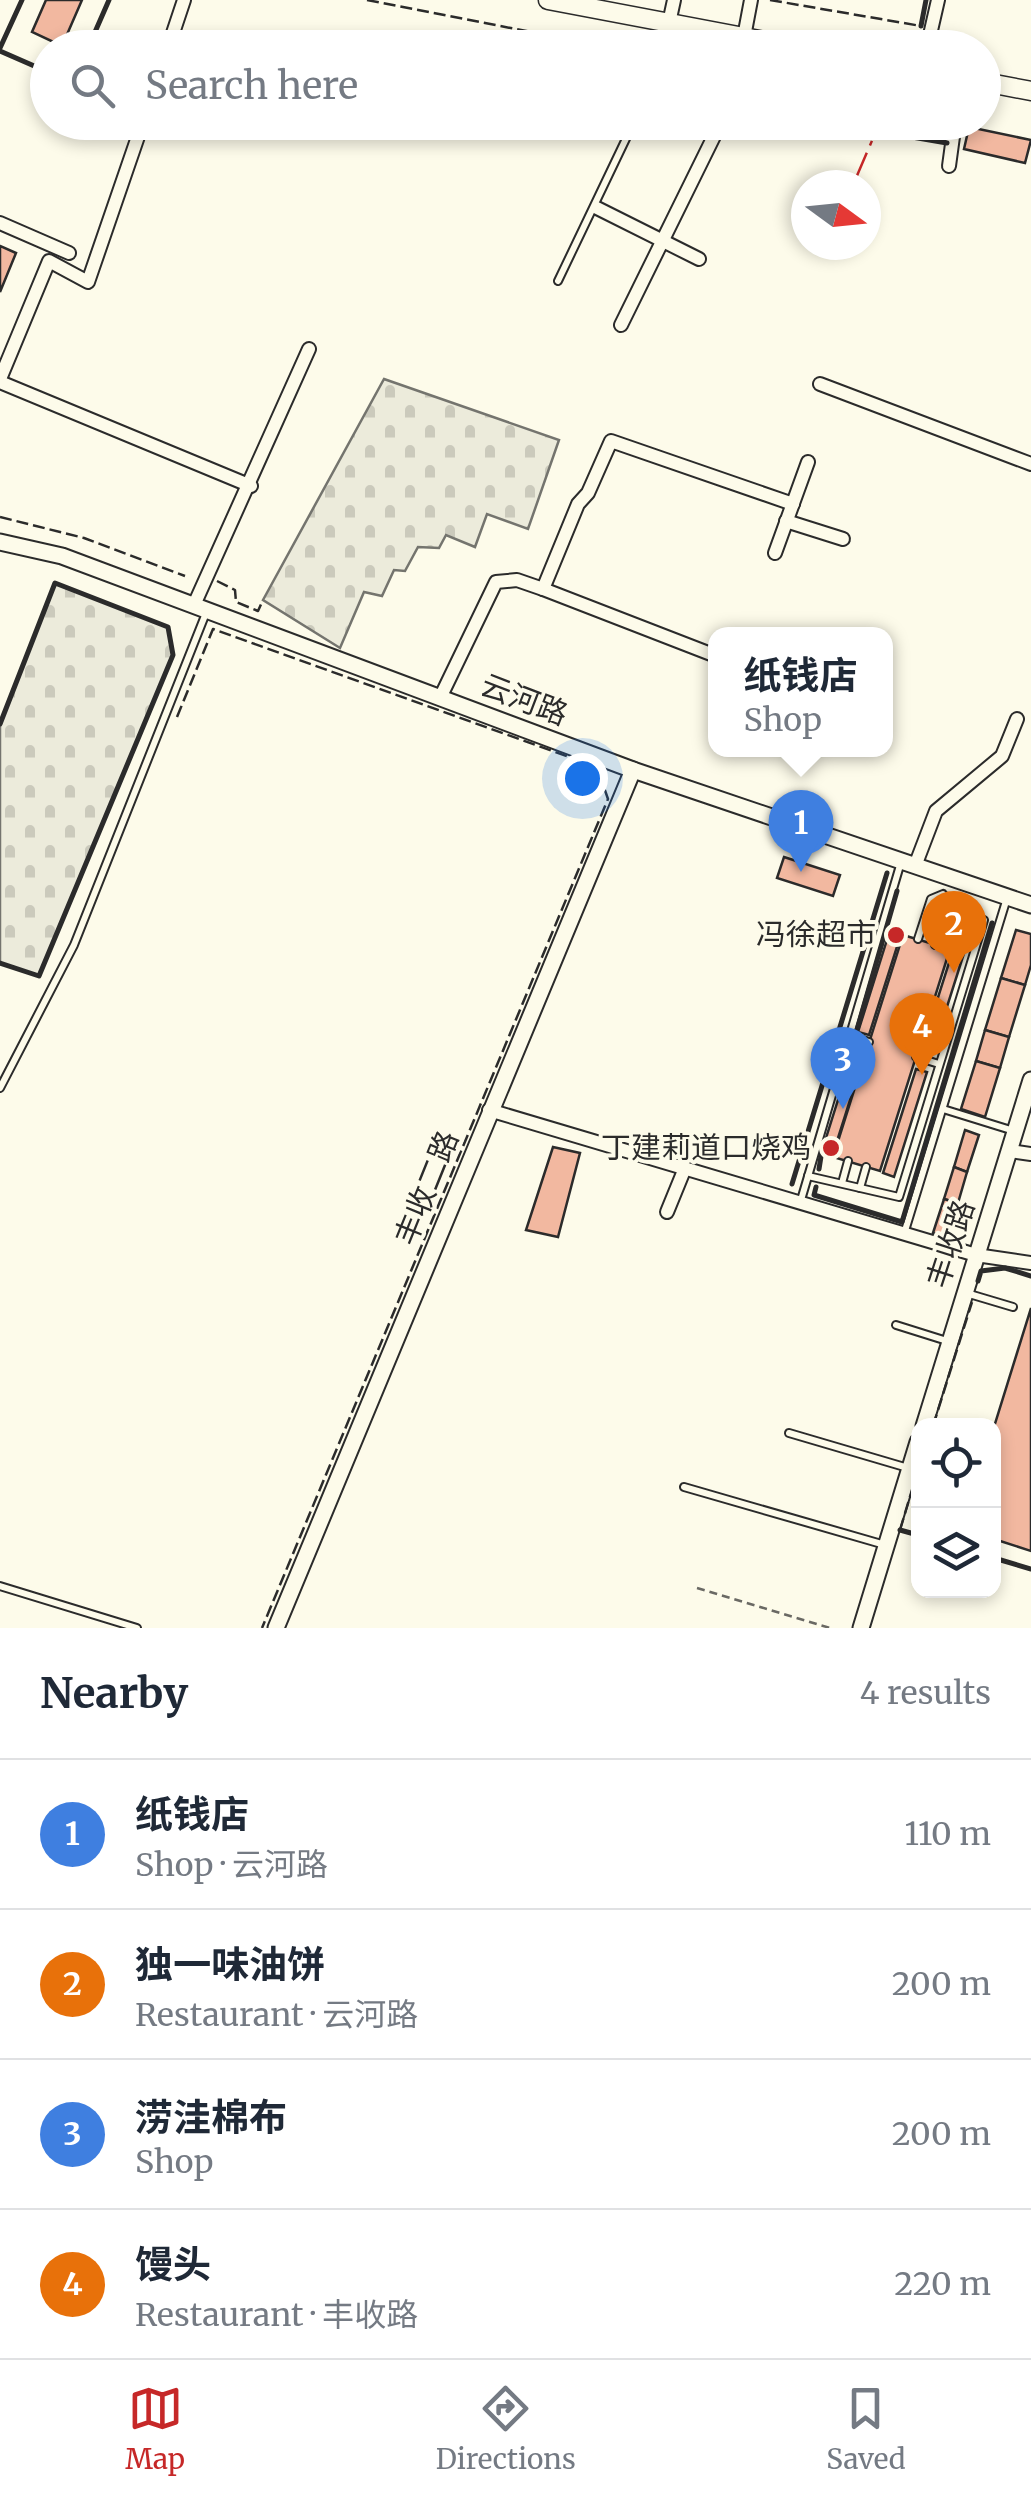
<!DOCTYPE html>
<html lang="en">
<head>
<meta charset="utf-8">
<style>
  body { margin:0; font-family:Merriweather,"Noto Sans SC",serif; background:#f2f2f3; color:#1f2937 }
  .controls { position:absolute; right:30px; bottom:30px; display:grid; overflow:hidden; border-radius:20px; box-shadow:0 5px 15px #0003 }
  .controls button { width:90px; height:90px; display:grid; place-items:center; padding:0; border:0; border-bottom:2px solid #e0e1e3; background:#fff; color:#1f2937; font:50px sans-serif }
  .compass { position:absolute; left:791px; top:170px; width:90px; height:90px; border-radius:50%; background:#fff; box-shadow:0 5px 15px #0003; rotate:105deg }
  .you { position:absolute; left:582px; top:778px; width:35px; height:35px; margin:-25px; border:8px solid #fff; border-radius:50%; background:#1a73e8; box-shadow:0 0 0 15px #1a73e833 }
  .badge { display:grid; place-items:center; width:65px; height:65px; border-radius:50%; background:#c62828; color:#fff; font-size:32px; font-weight:700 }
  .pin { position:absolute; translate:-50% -82px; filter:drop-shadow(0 2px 5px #0008) }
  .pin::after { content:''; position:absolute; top:52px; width:35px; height:30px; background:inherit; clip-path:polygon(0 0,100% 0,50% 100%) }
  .popup { position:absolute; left:708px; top:627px; width:185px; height:130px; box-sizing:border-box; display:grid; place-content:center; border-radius:20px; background:#fff; filter:drop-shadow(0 2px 8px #0005); font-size:32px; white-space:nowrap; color:#747a83 }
  .popup b { font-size:38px; color:#1f2937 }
  .popup::after { content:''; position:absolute; left:50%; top:100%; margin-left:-20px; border:20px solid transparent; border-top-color:#fff }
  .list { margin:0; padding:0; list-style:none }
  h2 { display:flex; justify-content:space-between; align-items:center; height:130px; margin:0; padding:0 40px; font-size:42px }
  h2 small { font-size:32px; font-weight:400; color:#747a83 }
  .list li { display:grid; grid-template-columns:65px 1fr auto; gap:30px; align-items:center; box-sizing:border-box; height:150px; padding:0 40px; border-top:2px solid #e0e1e3 }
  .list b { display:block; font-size:38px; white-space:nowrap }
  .list p { margin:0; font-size:32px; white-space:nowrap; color:#747a83 }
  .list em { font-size:32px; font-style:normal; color:#747a83 }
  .icon { flex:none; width:55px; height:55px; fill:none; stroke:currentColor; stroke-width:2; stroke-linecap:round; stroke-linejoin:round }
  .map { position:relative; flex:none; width:1031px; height:1628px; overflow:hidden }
  .search { position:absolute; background:#fff; box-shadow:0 5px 15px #0003; left:30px; right:30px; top:30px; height:110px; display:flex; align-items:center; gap:25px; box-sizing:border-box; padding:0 35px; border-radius:55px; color:#747a83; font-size:38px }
  .sheet { height:730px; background:#fff }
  nav { display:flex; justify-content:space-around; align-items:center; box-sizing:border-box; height:140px; border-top:2px solid #e0e1e3; background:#fff; font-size:28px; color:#747a83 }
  nav a { display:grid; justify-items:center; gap:5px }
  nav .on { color:#c62828 }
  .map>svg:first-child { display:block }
</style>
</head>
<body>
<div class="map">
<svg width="1031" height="1628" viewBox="0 0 1031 1628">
  <defs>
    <pattern id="cemetery-stones" width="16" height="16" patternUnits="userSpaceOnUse" patternTransform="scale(2.5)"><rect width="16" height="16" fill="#ecebdb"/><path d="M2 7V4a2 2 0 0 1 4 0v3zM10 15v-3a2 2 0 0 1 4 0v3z" fill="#cbcabc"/></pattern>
  </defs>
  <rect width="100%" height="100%" fill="#fdfbea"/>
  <g fill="url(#cemetery-stones)" stroke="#74746e" stroke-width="2.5">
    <path d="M384 379 559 440 528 529 487 514 475 547 446 535 439 548 418 547 405 571 394 570 382 596 364 592 340 648 263 600Z"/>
    <path d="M55 583 168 627 173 655 39 976 0 963V724Z"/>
  </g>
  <g fill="#f2b8a0" stroke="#2b2b2b" stroke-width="2.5">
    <path d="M46 0H82L62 46 32 32Z"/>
    <path d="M969 127 1031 140 1025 163 964 149Z"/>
    <path d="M0 246 16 253 0 292Z"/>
    <path d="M784 857 840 875 833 896 777 878Z"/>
    <path d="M891 927 902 931 869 1035 858 1032Z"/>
    <path d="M1016 930 1031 934V965L1025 985 1001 978Z"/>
    <path d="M903 935 950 949 880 1171 833 1157Z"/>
    <path d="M954 947 965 950 932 1054 921 1051Z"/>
    <path d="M1001 978 1025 985 1009 1037 985 1030Z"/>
    <path d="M985 1030 1009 1037 1000 1068 976 1061Z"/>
    <path d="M854 1049 865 1053 832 1157 821 1154Z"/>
    <path d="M976 1061 1000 1068 985 1117 961 1109Z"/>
    <path d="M916 1069 927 1072 894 1177 883 1173Z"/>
    <path d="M965 1130 979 1135 967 1172 954 1167Z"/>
    <path d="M553 1147 580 1153 558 1237 526 1230Z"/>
    <path d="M954 1167 967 1172 958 1203 944 1199Z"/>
    <path d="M944 1199 958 1203 947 1237 933 1233Z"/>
    <path d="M1031 1308V1551L994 1539V1427Z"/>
  </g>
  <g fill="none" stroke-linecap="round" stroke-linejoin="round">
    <defs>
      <g id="service">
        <path d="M664 48 669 24"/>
        <path d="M558 281 634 122"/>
        <path d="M918 939 931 899 943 894 948 903 935 945"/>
        <path d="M860 1039 869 1042"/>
        <path d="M916 1057 939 1064"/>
        <path d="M0 1088 74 945 206 613"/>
        <path d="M943 1109 1014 1131"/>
        <path d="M808 1176 899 1197 984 920"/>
        <path d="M842 1183 848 1161"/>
        <path d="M860 1188 866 1167"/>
        <path d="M801 1200 901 862"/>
        <path d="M904 1234 1007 898"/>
        <path d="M966 1293 1013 1307"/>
        <path d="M896 1325 947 1341"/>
        <path d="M789 1433 908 1468"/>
        <path d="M684 1487 885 1545"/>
        <path d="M0 1586 137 1628"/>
      </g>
      <g id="minor">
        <path d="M669 23 674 0"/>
        <path d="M744 37 751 0"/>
        <path d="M168 48 184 0"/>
        <path d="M927 48 938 0"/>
        <path d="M949 166 955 122"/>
        <path d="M597 208 699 259"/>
        <path d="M0 223 69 253"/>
        <path d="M621 325 721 122"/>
        <path d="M0 379 49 261 88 282 143 122"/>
        <path d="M0 382 251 486"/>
        <path d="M820 384 1031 464"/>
        <path d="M786 521 843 539"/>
        <path d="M775 553 808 462"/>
        <path d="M543 589 578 504 588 493 611 441 793 504"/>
        <path d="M194 605 309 349"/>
        <path d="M440 698 496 582 517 580 543 589 716 656"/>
        <path d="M915 866 936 811 1002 756 1017 719"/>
        <path d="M489 1110 976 1255 1031 1263"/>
        <path d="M1010 1151 1031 1154"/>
        <path d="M667 1212 685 1168"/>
      </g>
      <g id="tertiary">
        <path d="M0 542 62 556 633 770 1031 905"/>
        <path d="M924 1426 1031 1080"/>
        <path d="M276 1628 633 770"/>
        <path d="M861 1628 918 1442"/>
      </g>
      <g id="secondary">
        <path d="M548 0 802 48"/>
        <path d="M984 82 1031 91"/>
      </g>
    </defs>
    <use href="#service" stroke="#2b2b2b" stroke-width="10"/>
    <use href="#minor" stroke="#2b2b2b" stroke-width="16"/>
    <use href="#tertiary" stroke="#2b2b2b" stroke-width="19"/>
    <use href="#secondary" stroke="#2b2b2b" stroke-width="21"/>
    <path stroke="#6a6964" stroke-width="2.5" stroke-dasharray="8 5" stroke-linecap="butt" d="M697 1588 830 1628"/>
    <use href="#service" stroke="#fdfbea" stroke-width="6"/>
    <use href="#minor" stroke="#fdfbea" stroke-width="12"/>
    <use href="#tertiary" stroke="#fdfbea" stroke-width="15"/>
    <use href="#secondary" stroke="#fdfbea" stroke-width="18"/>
    <g stroke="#2b2b2b" stroke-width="2.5" stroke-dasharray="12 5" stroke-linecap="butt">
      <path d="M367 0 613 48"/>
      <path d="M770 0 921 26"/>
      <path d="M0 517 84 538 185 576"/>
      <path d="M217 581 235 590 236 602 258 611 263 600"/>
      <path d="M177 717 213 629 597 767 608 799 262 1628"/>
      <path d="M933 1426 972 1302"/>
      <path d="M900 1530 918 1470"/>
    </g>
    <g stroke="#2b2b2b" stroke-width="5">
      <path d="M921 26 926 0"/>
      <path d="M0 48 22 0"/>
      <path d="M88 48 109 0"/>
      <path d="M0 51 48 72"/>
      <path d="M824 122 947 143"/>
      <path d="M0 724 55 583 168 627 173 655 39 976 0 963"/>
      <path d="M843 1078 897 891"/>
      <path d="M819 1169 822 1150"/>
      <path d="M792 1184 887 873"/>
      <path d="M816 1187 814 1195 902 1222 992 923"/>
      <path d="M978 1281 981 1271 1005 1268 1031 1276"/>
      <path d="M900 1530 918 1535"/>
      <path d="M994 1558 1031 1569"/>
    </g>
    <g stroke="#c62828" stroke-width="2.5" stroke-dasharray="35 8 5 8" stroke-linecap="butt">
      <path d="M912 48 913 43"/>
      <path d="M853 185 880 122"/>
    </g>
  </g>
  <g fill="#c62828" stroke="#fdfbea" stroke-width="4">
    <circle cx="896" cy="935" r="10"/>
    <circle cx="831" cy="1148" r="10"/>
  </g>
  <g text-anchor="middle" stroke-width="8" stroke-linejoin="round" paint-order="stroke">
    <g font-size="30" fill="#2b2b2b" stroke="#fdfbea">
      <text transform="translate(524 700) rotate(21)" y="10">云河路</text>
      <text transform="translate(427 1188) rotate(-68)" y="10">丰收二路</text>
      <text transform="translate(951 1244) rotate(-72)" y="10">丰收路</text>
    </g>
    <g font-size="30" fill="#2b2b2b" stroke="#fdfbea" text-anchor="end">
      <text x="876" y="945">冯徐超市</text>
      <text x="811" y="1158">丁建莉道口烧鸡</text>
    </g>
  </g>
</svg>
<div class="controls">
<button><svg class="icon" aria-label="locate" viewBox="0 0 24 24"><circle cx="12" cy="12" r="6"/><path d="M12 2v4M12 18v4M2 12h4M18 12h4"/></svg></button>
<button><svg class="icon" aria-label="layers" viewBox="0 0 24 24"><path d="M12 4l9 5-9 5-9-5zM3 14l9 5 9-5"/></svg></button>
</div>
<svg class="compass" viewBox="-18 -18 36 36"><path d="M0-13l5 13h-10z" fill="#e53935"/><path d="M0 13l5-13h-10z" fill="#747a83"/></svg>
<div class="you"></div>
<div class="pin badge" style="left:801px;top:872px;background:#3f7fe0">1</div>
<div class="popup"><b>纸钱店</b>Shop</div>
<div class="pin badge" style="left:954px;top:973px;background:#e8710a">2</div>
<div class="pin badge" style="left:843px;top:1109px;background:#3f7fe0">3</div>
<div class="pin badge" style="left:922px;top:1075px;background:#e8710a">4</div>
<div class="search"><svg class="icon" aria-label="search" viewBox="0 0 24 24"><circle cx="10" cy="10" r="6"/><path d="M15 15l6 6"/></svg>Search here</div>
</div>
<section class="sheet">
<h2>Nearby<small>4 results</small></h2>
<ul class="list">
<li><span class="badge" style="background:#3f7fe0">1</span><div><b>纸钱店</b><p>Shop · 云河路</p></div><em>110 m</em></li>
<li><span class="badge" style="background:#e8710a">2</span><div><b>独一味油饼</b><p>Restaurant · 云河路</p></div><em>200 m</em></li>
<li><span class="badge" style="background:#3f7fe0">3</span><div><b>涝洼棉布</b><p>Shop</p></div><em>200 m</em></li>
<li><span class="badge" style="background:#e8710a">4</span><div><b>馒头</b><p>Restaurant · 丰收路</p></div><em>220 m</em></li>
</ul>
</section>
<nav>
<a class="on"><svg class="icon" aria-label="map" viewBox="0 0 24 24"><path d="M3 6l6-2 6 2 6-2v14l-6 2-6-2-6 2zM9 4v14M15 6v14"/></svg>Map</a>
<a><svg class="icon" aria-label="directions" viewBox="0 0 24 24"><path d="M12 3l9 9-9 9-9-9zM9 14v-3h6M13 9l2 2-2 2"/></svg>Directions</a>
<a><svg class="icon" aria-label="saved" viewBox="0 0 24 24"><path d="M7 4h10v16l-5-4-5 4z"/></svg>Saved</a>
</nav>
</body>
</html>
